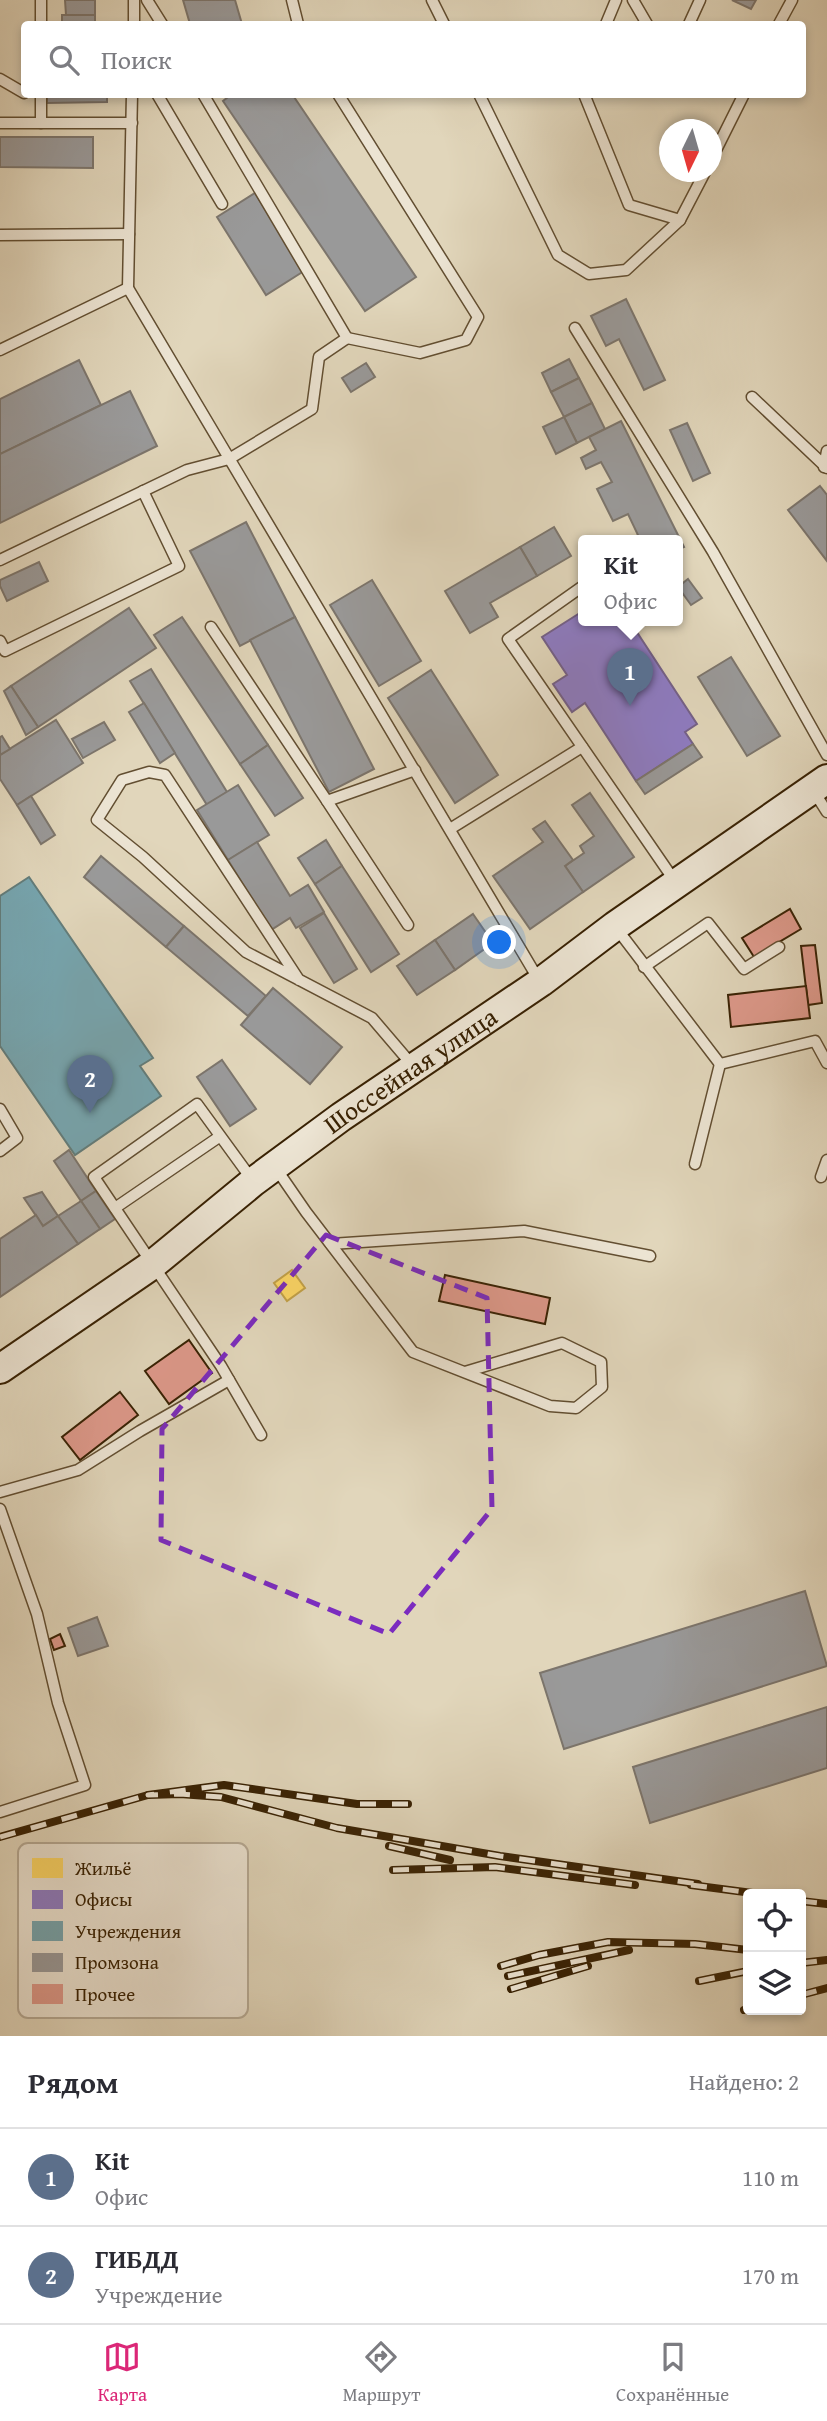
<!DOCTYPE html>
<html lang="ru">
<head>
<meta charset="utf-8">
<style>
  body { margin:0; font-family:"Gentium Book Plus",serif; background:#f2f2f3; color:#2b2b33 }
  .controls { position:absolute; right:21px; bottom:21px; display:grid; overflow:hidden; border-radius:7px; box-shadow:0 4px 10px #0003 }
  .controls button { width:63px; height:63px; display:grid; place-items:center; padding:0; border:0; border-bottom:2px solid #e1e1e2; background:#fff; color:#2b2b33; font:35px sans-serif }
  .compass { position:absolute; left:659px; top:119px; width:63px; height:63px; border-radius:50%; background:#fff; box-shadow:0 4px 10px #0003; rotate:185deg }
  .you { position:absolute; left:500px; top:943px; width:24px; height:24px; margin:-18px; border:5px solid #fff; border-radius:50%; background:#1a73e8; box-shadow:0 0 0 10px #1a73e833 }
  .badge { display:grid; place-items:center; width:46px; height:46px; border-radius:50%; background:#db2777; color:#fff; font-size:23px; font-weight:700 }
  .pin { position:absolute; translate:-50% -58px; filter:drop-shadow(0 2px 4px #0008) }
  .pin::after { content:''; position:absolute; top:37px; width:24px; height:21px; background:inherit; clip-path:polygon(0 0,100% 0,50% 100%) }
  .popup { position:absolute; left:578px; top:535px; width:105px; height:91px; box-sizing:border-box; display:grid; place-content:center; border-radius:7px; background:#fff; filter:drop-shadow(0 2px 5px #0005); font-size:23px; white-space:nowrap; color:#7c7c81 }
  .popup b { font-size:26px; color:#2b2b33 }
  .popup::after { content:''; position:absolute; left:50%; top:100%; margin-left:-14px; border:14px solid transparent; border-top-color:#fff }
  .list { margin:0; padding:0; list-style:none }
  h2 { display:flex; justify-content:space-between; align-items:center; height:91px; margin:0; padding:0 28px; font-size:30px }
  h2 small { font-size:23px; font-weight:400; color:#7c7c81 }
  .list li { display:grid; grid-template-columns:46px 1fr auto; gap:21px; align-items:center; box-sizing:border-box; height:98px; padding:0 28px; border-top:2px solid #e1e1e2 }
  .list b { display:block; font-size:26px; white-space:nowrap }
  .list p { margin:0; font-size:23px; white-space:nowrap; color:#7c7c81 }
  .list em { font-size:23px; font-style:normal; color:#7c7c81 }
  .icon { flex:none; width:38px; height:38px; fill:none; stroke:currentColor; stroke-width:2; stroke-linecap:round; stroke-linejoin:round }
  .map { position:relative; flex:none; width:827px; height:2036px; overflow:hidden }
  .search { position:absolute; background:#fff; box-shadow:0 4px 10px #0003; left:21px; right:21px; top:21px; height:77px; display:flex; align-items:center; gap:18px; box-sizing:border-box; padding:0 24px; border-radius:7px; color:#7c7c81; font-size:26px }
  .sheet { height:287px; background:#fff }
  nav { display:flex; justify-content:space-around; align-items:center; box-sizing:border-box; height:98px; border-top:2px solid #e1e1e2; background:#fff; font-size:19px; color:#7c7c81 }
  nav a { display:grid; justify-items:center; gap:4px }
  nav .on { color:#db2777 }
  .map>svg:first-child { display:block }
</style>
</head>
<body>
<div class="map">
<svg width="827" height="2036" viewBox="0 0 827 2036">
  <rect width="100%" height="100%" fill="#e1d6bb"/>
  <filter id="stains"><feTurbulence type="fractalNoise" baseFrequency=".00286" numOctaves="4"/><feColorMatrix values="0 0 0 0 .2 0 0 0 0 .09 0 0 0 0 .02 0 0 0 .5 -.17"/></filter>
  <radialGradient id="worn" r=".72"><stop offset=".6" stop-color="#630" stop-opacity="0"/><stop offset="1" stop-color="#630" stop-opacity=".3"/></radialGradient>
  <path fill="#ffd966" stroke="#c3a248" stroke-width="2" d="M292 1270 305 1288 287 1301 274 1283Z"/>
  <path fill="#8e7cc3" stroke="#746189" stroke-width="2" d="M583 611V620H629L697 724 685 732 693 744 636 781 585 703 572 712 553 684 567 675 542 637Z"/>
  <path fill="#76a5af" stroke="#637d7b" stroke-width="2" d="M29 877 153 1058 140 1066 161 1096 75 1155 0 1046V896Z"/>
  <g fill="#999" stroke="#7c756c" stroke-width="2">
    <path d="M65 0H95V15H66Z"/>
    <path d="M183 0H235L242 24H190Z"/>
    <path d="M732 0H756L751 9Z"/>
    <rect x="62" y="15" width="33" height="9"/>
    <path d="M47 94H107V102L47 103Z"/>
    <path d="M232 94H292L416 277 365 311 223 101Z"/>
    <path d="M0 137H93V168L0 167Z"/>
    <path d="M255 193 304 271 266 295 217 217Z"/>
    <path d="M626 299 665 380 644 390 619 339 606 346 591 316Z"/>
    <path d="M569 359 579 378 551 392 542 373Z"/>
    <path d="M79 360 101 405 0 454V399Z"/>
    <path d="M366 363 375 377 351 392 342 378Z"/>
    <path d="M579 378 592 403 564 417 551 392Z"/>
    <path d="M130 391 157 446 0 523V454Z"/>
    <path d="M592 403 605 429 577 443 564 417Z"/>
    <path d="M564 417 577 443 556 454 543 427Z"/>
    <path d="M621 421 684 547 677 550V540H629L638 535 628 514 613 521 597 489 612 482 601 462 586 469 581 458 596 450 589 437Z"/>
    <path d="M687 423 710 473 693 481 670 430Z"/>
    <path d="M820 486 827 495V561L788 510Z"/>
    <path d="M246 522 295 617 240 646 190 551Z"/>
    <path d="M554 527 571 556 537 576 520 547Z"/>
    <path d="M520 547 537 576 490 603 498 617 470 633 445 591Z"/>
    <path d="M39 562 48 581 7 601 0 586V580Z"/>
    <path d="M688 579 702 598 691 605 678 587Z"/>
    <path d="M372 580 421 661 379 686 330 605Z"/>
    <path d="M129 608 156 648 38 727 11 686Z"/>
    <path d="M182 617 268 745 240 764 154 635Z"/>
    <path d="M295 617 374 769 329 792 250 640Z"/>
    <path d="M731 657 780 736 747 756 698 677Z"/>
    <path d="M151 669 227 792 207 805 130 681Z"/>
    <path d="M431 670 498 775 455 803 388 698Z"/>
    <path d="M11 686 38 727 26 735 4 691Z"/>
    <path d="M144 703 175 753 160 763 129 712Z"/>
    <path d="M56 720 83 763 17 805 0 779V755Z"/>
    <path d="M104 722 115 740 83 758 72 739Z"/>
    <path d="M2 736 10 749 0 755V737Z"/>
    <path d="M693 744 702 757 645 794 636 781Z"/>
    <path d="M268 745 303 798 275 816 240 764Z"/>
    <path d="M238 785 269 835 228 860 197 810Z"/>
    <path d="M590 793 634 857 583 892 565 866 584 853 580 846 594 836 572 805Z"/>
    <path d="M31 796 55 835 41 844 17 805Z"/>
    <path d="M545 821 573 860 565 866 583 892 530 929 493 876 543 842 533 829Z"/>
    <path d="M326 840 342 866 315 884 298 858Z"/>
    <path d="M257 842 290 896 308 885 324 912 296 928 290 918 271 930 228 860Z"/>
    <path d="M101 856 184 926 166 947 84 877Z"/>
    <path d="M342 866 399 954 371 972 315 884Z"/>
    <path d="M324 913 357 969 334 983 300 928Z"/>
    <path d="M473 914 493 943 455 970 435 940Z"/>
    <path d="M184 926 266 996 248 1016 166 947Z"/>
    <path d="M435 940 455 970 417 995 397 966Z"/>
    <path d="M273 988 342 1047 310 1084 241 1025Z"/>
    <path d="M222 1060 256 1109 230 1126 197 1077Z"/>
    <path d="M69 1150 96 1191 81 1201 54 1161Z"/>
    <path d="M96 1191 115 1219 100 1229 81 1201Z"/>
    <path d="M42 1192 58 1216 43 1226 24 1198Z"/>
    <path d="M81 1201 100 1229 78 1244 58 1216Z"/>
    <path d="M36 1215 43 1226 58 1216 78 1244 0 1297V1239Z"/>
    <path d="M805 1591 827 1666 564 1749 540 1673Z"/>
    <path d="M97 1617 108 1646 78 1656 68 1628Z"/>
    <path d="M827 1707V1768L650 1823 633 1767Z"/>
  </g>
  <g fill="#de998b" stroke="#382103" stroke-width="2">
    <path d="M790 909 801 929 754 957 742 938Z"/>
    <path d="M815 945 822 1003 808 1005 801 946Z"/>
    <path d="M806 986 810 1018 731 1027 728 995Z"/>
    <path d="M445 1275 550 1298 545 1324 439 1301Z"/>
    <path d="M189 1340 212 1373 169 1404 145 1371Z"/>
    <path d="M120 1392 138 1415 80 1460 62 1437Z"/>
    <path d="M60 1634 65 1646 54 1650 50 1639Z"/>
  </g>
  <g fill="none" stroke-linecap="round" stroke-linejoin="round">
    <defs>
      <g id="lane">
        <path d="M41 0V24"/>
        <path d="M147 0 162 24"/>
        <path d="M292 0 298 24"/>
        <path d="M432 0 444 24"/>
        <path d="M633 0 647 24"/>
        <path d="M134 24V0"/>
        <path d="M606 24 616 0"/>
        <path d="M689 24 700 0"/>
        <path d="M779 24 792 0"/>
        <path d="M0 79 24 93"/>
        <path d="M41 94V123"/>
        <path d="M132 94 128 288 540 982"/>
        <path d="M157 94 222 204"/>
        <path d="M338 94 478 317 466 340 420 353 347 338"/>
        <path d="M479 94 558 255 589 274 626 270 680 220 705 172"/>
        <path d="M584 94 629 205 680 220"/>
        <path d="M0 123H132"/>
        <path d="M712 158 744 94"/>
        <path d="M0 235 129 234"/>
        <path d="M575 328 713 552 827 755"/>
        <path d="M0 350 128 288"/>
        <path d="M752 397 827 468"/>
        <path d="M824 467 827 451"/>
        <path d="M0 560 187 470 229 459 312 409 319 357 347 338 203 94"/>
        <path d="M583 586 508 639 674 880"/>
        <path d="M211 627 327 801 415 770"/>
        <path d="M0 641 5 651 179 566 143 491"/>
        <path d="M813 790 827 812"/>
        <path d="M327 801 408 925"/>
        <path d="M450 829 582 747"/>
        <path d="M617 929 720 1064 815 1041 827 1063"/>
        <path d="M644 967 708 923 744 969 779 947"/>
        <path d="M299 980 165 775 149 772 122 780 97 820 143 857 246 952 372 1018 413 1066"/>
        <path d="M0 1109 17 1138 0 1151"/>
        <path d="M695 1164 720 1064"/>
        <path d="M275 1167 306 1212 413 1352 550 1406 576 1408 602 1387 601 1362 562 1343 465 1372"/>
        <path d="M821 1177 827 1160"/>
        <path d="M253 1181 197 1104 94 1177 221 1366 261 1435"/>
        <path d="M115 1208 219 1137"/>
        <path d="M331 1244 524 1231 650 1256"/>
        <path d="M0 1492 78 1470 140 1431 229 1380"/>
        <path d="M0 1509 37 1614 58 1703 85 1785 0 1812"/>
      </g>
      <g id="secondary">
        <path id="s1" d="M0 1369 152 1265 253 1182 341 1117 541 982 615 926 827 779"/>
      </g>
    </defs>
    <use href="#lane" stroke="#624e31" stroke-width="13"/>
    <use href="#secondary" stroke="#382103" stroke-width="32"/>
    <use href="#lane" stroke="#ece4d3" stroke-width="10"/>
    <use href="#secondary" stroke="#ece4d3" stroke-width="28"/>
    <defs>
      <g id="rail">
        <path d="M408 1804H357L224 1785 148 1795 180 1794 221 1797 337 1828 500 1856 698 1884"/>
        <path d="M0 1837 148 1795"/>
        <path d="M389 1846 450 1860"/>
        <path d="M393 1870 495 1867 635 1885"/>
        <path d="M691 1885 760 1894"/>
        <path d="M801 1901 827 1904"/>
        <path d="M801 1963 827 1960"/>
        <path d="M501 1966 539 1955 608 1942 695 1944 748 1950"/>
        <path d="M508 1976 629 1950"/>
        <path d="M699 1981 748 1971"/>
        <path d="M511 1989 588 1966"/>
        <path d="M801 1995 827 1988"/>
        <path d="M744 2010 748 2009"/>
      </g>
    </defs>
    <use href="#rail" stroke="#382103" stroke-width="8"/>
    <use href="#rail" stroke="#ece4d3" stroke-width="5" stroke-dasharray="16" stroke-linecap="butt"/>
  </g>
  <path fill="none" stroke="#7b2cbf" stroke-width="5" stroke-dasharray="14 9" stroke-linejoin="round" d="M326 1235 487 1298 492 1509 389 1634 161 1540 162 1429Z"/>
  <g text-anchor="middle" stroke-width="7" stroke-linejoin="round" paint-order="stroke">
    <g font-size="26" fill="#382103" stroke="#ece4d3">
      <text dy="9" stroke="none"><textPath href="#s1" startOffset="508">Шоссейная улица</textPath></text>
    </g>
  </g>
  <rect x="18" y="1843" width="230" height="175" rx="10" fill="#ece4d3" stroke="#b6aa95" stroke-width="2"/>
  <rect x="32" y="1858" width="31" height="20" fill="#ffd966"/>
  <rect x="32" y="1890" width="31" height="19" fill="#8e7cc3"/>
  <rect x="32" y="1921" width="31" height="20" fill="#76a5af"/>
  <rect x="32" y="1953" width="31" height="19" fill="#999"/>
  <rect x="32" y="1984" width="31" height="20" fill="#de998b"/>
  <g font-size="19" fill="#382103">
    <text x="75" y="1875">Жильё</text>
    <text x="75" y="1906">Офисы</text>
    <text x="75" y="1938">Учреждения</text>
    <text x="75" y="1969">Промзона</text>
    <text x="75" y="2001">Прочее</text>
  </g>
  <rect width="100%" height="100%" filter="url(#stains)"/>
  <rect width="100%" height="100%" fill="url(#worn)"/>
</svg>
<div class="controls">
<button><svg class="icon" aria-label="locate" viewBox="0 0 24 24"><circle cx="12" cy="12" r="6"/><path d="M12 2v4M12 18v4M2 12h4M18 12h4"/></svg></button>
<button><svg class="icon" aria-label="layers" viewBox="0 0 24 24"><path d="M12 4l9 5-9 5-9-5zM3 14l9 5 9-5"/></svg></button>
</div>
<svg class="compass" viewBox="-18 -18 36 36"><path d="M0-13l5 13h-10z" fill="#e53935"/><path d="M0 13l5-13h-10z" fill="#7c7c81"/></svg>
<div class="you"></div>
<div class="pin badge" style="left:630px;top:706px;background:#5c6f8a">1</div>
<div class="popup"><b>Kit</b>Офис</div>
<div class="pin badge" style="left:90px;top:1113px;background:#5c6f8a">2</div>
<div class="search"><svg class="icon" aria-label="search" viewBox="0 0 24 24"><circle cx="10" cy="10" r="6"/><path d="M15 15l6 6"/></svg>Поиск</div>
</div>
<section class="sheet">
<h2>Рядом<small>Найдено: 2</small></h2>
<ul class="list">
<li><span class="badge" style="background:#5c6f8a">1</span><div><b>Kit</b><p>Офис</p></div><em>110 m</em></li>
<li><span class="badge" style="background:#5c6f8a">2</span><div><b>ГИБДД</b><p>Учреждение</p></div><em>170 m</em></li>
</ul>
</section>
<nav>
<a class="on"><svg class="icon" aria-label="map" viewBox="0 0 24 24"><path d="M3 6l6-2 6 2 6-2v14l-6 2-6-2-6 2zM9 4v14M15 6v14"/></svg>Карта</a>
<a><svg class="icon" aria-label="directions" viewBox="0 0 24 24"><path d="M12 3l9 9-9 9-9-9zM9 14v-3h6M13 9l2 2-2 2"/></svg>Маршрут</a>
<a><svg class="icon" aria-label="saved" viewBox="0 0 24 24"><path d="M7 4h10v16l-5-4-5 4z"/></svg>Сохранённые</a>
</nav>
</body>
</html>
